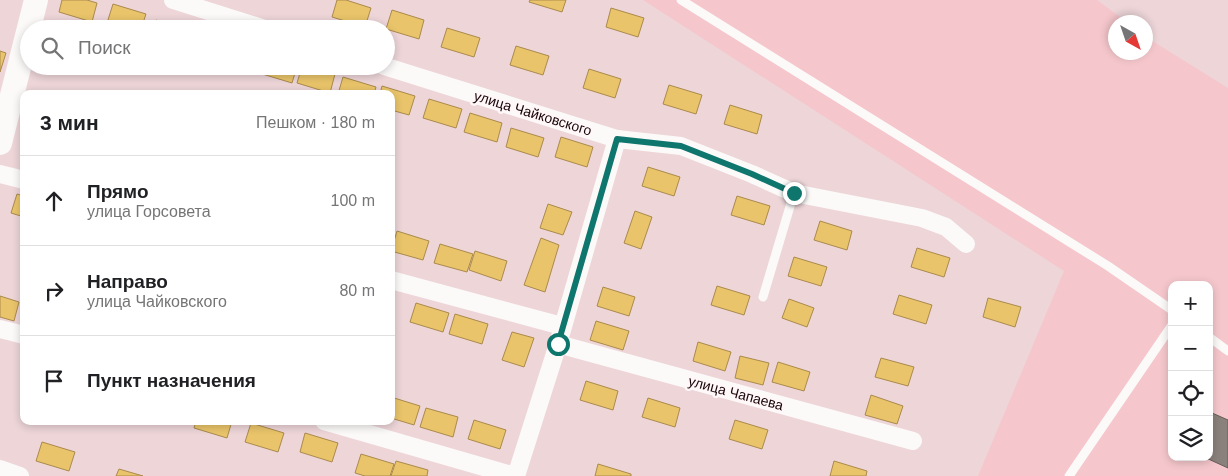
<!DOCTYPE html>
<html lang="ru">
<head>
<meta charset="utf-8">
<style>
  body { margin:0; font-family:Helvetica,sans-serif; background:#f6f6f6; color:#202124 }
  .controls { position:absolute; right:15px; bottom:15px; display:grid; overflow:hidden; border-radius:10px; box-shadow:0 2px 8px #0003 }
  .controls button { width:45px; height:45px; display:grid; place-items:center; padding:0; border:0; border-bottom:1px solid #e0e0e0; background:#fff; color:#202124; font:25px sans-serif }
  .compass { position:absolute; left:1108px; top:15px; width:45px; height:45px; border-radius:50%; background:#fff; box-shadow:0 2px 8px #0003; rotate:140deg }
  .stop { position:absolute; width:15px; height:15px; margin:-11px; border:4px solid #0f766e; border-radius:50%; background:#fff }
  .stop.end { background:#0f766e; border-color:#fff; box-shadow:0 1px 5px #0008 }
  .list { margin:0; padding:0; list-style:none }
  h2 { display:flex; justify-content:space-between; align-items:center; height:65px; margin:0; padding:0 20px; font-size:21px }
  h2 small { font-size:16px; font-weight:400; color:#757577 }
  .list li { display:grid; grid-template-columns:32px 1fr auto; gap:15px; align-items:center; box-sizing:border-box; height:90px; padding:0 20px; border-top:1px solid #e0e0e0 }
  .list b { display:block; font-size:19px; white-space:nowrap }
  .list p { margin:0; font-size:16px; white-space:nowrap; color:#757577 }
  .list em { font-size:16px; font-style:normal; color:#757577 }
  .icon { flex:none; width:28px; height:28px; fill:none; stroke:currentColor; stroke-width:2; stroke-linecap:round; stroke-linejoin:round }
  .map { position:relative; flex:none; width:1228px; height:476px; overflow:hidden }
  .search { position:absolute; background:#fff; box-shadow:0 2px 8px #0003; left:20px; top:20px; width:375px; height:55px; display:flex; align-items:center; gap:12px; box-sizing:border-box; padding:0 18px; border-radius:28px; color:#757577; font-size:19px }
  .panel { position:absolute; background:#fff; box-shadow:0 2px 8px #0003; left:20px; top:90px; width:375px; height:335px; border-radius:10px }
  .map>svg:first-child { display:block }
</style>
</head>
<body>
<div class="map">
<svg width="1228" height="476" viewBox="0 0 1228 476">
  <rect width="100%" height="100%" fill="#edd5d8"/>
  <path fill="#f5c7cc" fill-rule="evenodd" d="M643 0H1097L1127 22H1116V52H1146V37L1228 88V476H978L1064 271ZM1172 285H1209V457H1172Z"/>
  <g fill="#e9c46a" stroke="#ab8a4c">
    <path d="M62 0H87L97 3 92 22 59 12Z"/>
    <path d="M337 0H346L371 8 365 27 332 17Z"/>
    <path d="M530 0H566L562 12 529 2Z"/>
    <path d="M113 4 146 14 141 29H126L107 23Z"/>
    <path d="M611 8 644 18 638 37 606 27Z"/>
    <path d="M392 10 424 20 419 39 386 29Z"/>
    <path d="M156 20 184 29H153Z"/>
    <path d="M447 28 480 38 474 57 441 47Z"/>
    <path d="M516 46 549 56 543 75 510 65Z"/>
    <path d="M0 51 6 53 0 72Z"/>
    <path d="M261 66H297L292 83 259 73Z"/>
    <path d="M302 66H311L335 74 330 93 297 83Z"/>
    <path d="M589 69 621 79 615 98 583 88Z"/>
    <path d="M343 77 376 87 374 94H338Z"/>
    <path d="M669 85 702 95 696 114 663 104Z"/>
    <path d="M382 86 415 96 409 115 391 110V94H380Z"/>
    <path d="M429 99 462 109 456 128 423 118Z"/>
    <path d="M730 105 762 115 757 134 724 124Z"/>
    <path d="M470 113 502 123 497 142 464 132Z"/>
    <path d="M511 128 544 138 538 157 506 147Z"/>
    <path d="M561 137 593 147 587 167 555 157Z"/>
    <path d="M648 167 680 177 674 196 642 186Z"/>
    <path d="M17 194 24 196V217L11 213Z"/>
    <path d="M737 196 770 206 764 225 731 215Z"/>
    <path d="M548 204 572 212 563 235 540 228Z"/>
    <path d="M635 211 652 217 641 249 624 243Z"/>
    <path d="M820 221 852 231 847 250 814 240Z"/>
    <path d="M397 231 429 241 423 260 391 251Z"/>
    <path d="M541 238 559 245 545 292 524 285Z"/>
    <path d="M440 244 473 254 467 272 434 263Z"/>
    <path d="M917 248 950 258 944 277 911 267Z"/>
    <path d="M475 251 507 261 501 281 469 270Z"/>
    <path d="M794 257 827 267 821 286 788 276Z"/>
    <path d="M717 286 750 296 744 315 711 305Z"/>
    <path d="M603 287 635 297 629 316 597 306Z"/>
    <path d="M899 295 932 305 926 324 893 314Z"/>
    <path d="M0 296 19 302 14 321 0 317Z"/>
    <path d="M988 298 1021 307 1015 327 983 317Z"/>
    <path d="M789 299 814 308 807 327 782 318Z"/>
    <path d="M416 303 449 313 443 332 410 322Z"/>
    <path d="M455 314 488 324 482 344 449 334Z"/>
    <path d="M596 321 629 331 623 350 590 340Z"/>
    <path d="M512 332 534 338 524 367 502 360Z"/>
    <path d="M698 342 731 352 725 371 693 361Z"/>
    <path d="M740 356 769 363 763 385 735 378Z"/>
    <path d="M881 358 914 367 908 386 875 377Z"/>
    <path d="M778 362 810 372 804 391 772 382Z"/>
    <path d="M586 381 618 391 613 410 580 400Z"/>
    <path d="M871 395 903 406 897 424 865 415Z"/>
    <path d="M391 397 420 406 414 425 391 418Z"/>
    <path d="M648 398 680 408 675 427 642 417Z"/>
    <path d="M426 408 458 417 453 437 420 427Z"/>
    <path d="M474 420 506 430 500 449 468 439Z"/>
    <path d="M735 420 768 430 762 449 729 439Z"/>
    <path d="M196 421H232L227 438 194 428Z"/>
    <path d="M251 423 284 433 278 452 245 442Z"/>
    <path d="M305 433 338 443 332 462 300 452Z"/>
    <path d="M42 442 75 452 69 471 36 461Z"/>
    <path d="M361 454 394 464 390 476H365L355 473Z"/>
    <path d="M396 461 428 470 427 476H391Z"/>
    <path d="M834 461 867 471 866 476H830Z"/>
    <path d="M598 464 631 474V476H595Z"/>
    <path d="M119 469 143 476H116Z"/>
  </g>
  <path fill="#8a817c" stroke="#685c59" d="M1212 413 1228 420V468L1204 457H1209V420Z"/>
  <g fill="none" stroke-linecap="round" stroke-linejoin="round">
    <g stroke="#fcf9f9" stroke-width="9">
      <path d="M681 0 1108 266 1172 310"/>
      <path d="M763 297 794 193"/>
      <path d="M1209 337 1228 351"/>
      <path d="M1069 476 1172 325"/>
    </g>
    <g stroke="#fcf9f9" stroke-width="18">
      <path d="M173 0 265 29"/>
      <path d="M384 66 617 139 681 146 752 174 794 193 922 218 946 227 966 244"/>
      <path d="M0 174 24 180"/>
      <path d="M391 280 562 326"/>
      <path d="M0 329 24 335"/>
      <path d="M558 344 913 441"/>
      <path d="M324 421 515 476"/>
      <path d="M0 469 20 476"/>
      <path d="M516 476 558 344 617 139"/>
    </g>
    <path stroke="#fcf9f9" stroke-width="24" d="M0 143 36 0"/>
  </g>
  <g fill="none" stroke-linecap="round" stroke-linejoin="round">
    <path stroke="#0f766e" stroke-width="6" d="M558 344 617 139 681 146 752 174 794 193"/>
  </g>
  <g text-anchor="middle" stroke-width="5" stroke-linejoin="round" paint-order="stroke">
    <g font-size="14" fill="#190407" stroke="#fff7f8">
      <text transform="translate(533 113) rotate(17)" y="5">улица Чайковского</text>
      <text transform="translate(736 393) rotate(15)" y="5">улица Чапаева</text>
    </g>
  </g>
</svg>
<div class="controls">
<button>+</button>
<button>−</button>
<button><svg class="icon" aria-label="locate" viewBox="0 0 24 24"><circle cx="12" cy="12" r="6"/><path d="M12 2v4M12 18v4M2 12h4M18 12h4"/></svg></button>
<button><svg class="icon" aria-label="layers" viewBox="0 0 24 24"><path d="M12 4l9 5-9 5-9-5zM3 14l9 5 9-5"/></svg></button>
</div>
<svg class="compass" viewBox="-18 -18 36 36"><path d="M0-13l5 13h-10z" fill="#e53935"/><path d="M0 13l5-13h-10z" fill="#757577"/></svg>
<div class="stop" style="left:558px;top:344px"></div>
<div class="stop end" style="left:794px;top:193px"></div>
<div class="search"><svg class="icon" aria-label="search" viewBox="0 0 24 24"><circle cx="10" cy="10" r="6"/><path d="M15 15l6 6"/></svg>Поиск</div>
<section class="panel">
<h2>3 мин<small>Пешком · 180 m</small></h2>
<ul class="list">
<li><svg class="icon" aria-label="ahead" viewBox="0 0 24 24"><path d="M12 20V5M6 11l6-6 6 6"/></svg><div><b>Прямо</b><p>улица Горсовета</p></div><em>100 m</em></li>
<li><svg class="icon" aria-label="right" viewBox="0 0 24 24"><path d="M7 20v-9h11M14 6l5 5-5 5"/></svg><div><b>Направо</b><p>улица Чайковского</p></div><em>80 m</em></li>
<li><svg class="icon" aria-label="arrive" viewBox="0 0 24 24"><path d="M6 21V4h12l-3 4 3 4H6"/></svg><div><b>Пункт назначения</b></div></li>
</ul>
</section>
</div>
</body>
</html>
